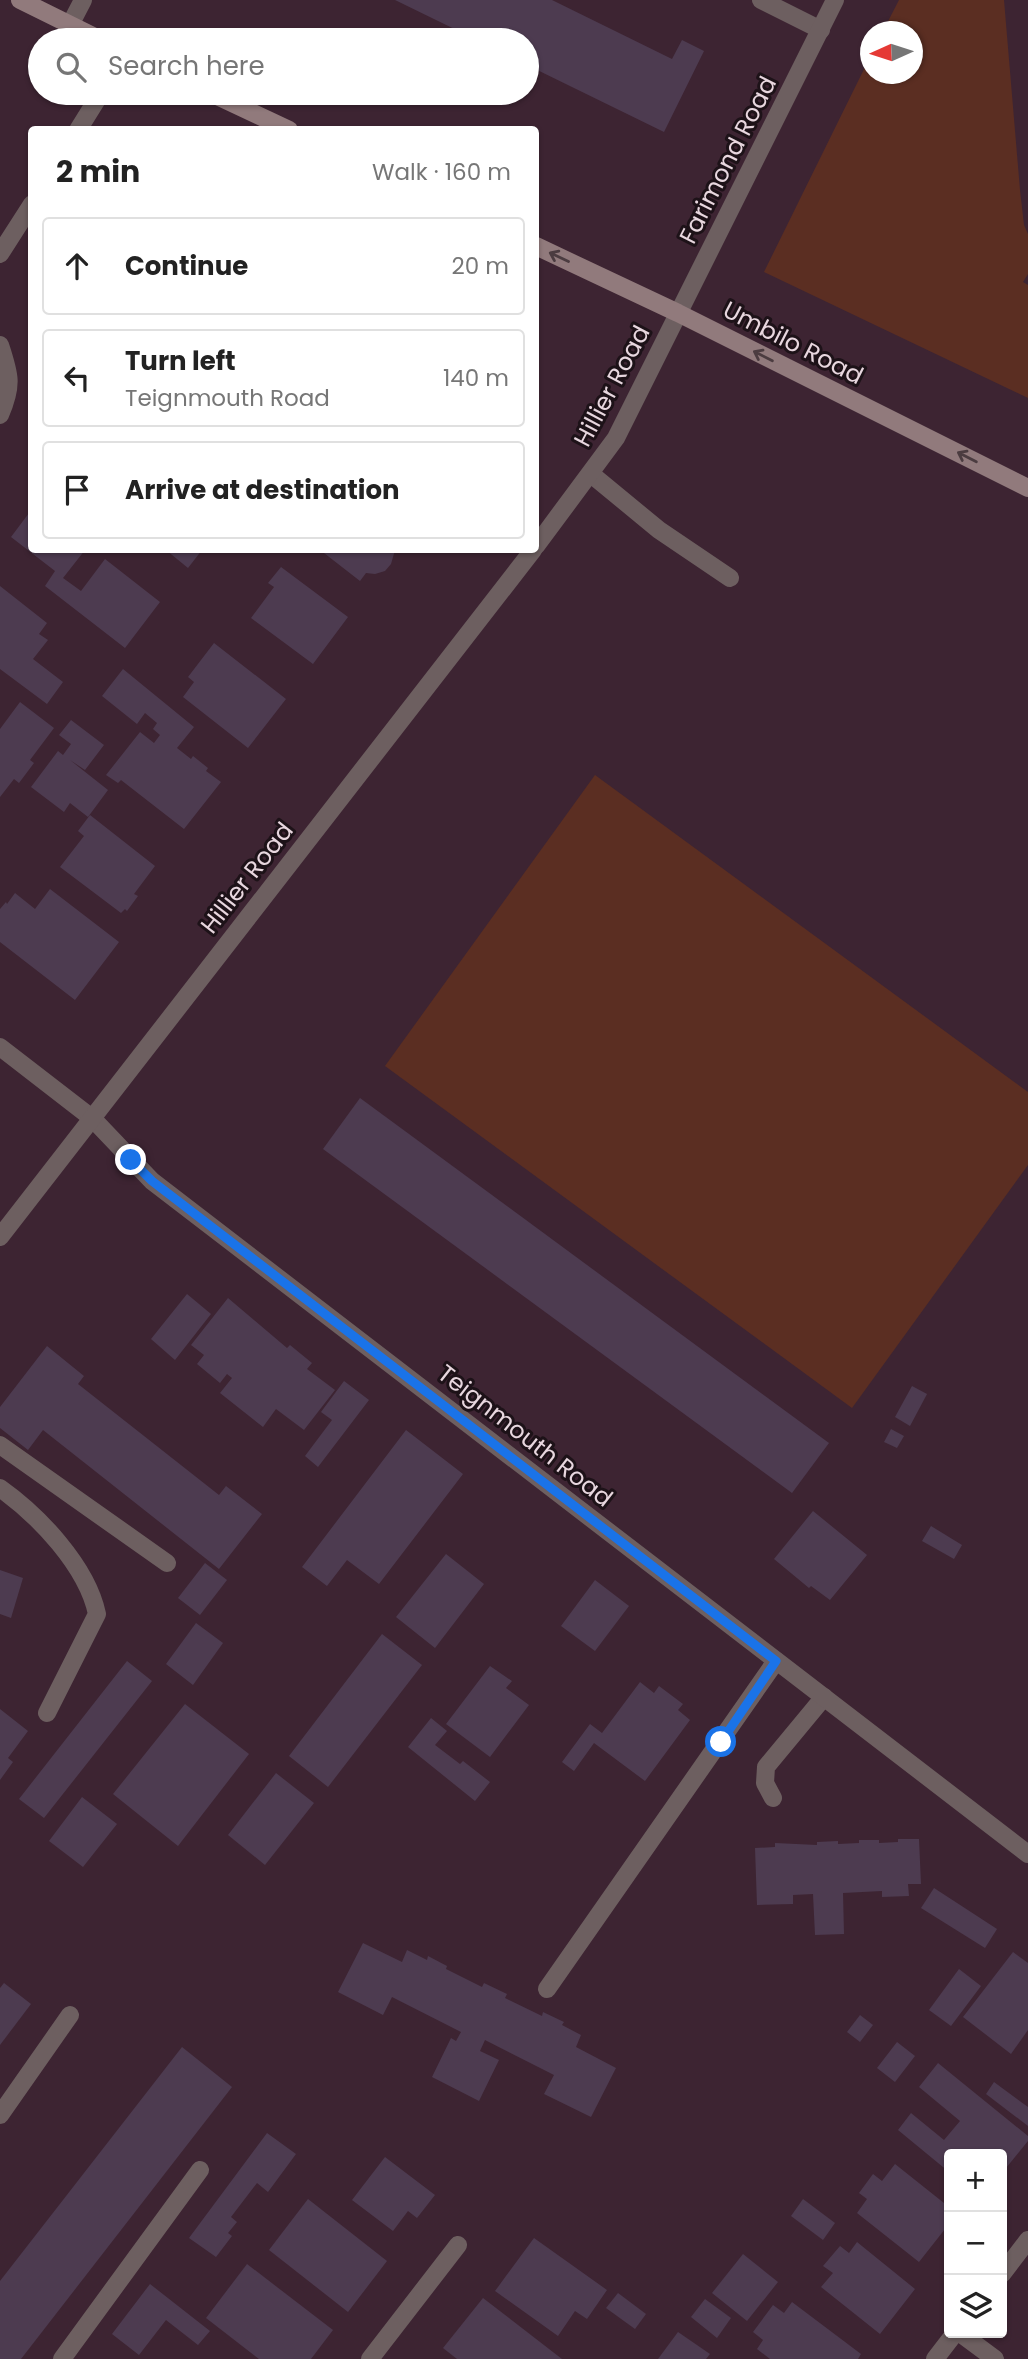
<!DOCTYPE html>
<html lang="en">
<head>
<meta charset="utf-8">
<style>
  body { margin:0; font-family:Poppins,sans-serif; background:#f6f6f6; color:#222 }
  .controls { position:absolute; right:21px; bottom:21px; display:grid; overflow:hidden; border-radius:7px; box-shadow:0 2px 5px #0004 }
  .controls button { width:63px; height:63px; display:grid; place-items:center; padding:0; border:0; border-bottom:2px solid #e0e0e0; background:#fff; color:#222; font:35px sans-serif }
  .compass { position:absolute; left:860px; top:21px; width:63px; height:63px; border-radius:50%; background:#fff; box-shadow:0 2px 5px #0004; rotate:267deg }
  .stop { position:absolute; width:21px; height:21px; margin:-16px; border:5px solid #1a73e8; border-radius:50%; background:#fff }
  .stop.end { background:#1a73e8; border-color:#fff; box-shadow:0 2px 7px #0008 }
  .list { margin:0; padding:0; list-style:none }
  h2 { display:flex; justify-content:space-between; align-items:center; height:91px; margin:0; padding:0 28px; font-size:30px }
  h2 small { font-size:23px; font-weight:400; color:#767676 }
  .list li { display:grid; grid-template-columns:46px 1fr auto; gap:21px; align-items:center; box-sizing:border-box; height:98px; margin:0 14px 14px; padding:0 14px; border:2px solid #e0e0e0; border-radius:7px }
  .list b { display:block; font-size:26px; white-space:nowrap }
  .list p { margin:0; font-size:23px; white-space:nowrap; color:#767676 }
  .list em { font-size:23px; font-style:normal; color:#767676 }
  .icon { flex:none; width:38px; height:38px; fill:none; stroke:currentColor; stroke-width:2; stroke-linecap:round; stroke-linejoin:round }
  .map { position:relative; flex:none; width:1028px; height:2359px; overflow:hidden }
  .search { position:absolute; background:#fff; box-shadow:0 2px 5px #0004; left:28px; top:28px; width:511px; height:77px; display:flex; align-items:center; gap:18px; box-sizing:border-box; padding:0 24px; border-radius:38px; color:#767676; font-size:26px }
  .panel { position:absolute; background:#fff; box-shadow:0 2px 5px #0004; left:28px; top:126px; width:511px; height:427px; border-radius:7px }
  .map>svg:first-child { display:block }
</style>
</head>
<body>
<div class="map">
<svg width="1028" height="2359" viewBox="0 0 1028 2359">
  <rect width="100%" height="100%" fill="#3d2432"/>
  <g fill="#5b2e22">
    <path d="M899 0H1004L1020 190 1024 225 1028 234V274L1023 282 1028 285V398L764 272 870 57V74H912V32L883 31Z"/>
    <path d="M595 775 1028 1092V1165L852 1408 385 1066Z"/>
  </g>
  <g fill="#4d3b50">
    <path d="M395 0H552L672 59 682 40 704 51 664 132 527 65V40H477Z"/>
    <path d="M32 509V550H85L63 578 81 591 105 559 160 602 125 648 45 586 55 571 11 537Z"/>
    <path d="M166 550H202L188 568Z"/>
    <path d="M322 550H395L391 564 385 571 375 574 366 573 360 581 324 553Z"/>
    <path d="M281 567 348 617 313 664 251 618 274 587 268 583Z"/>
    <path d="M0 586 47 623 39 634 48 640 33 659 63 682 47 704 0 669Z"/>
    <path d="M214 643 286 699 248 748 183 697 194 682 188 677Z"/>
    <path d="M123 669 194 727 177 748 191 759 193 756 208 768 206 771 221 782 184 829 121 780 118 783 106 775 140 732 154 743 160 735 153 729 157 723 145 713 137 724 102 696Z"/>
    <path d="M20 702 54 728 30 760 34 763 19 783 14 779 0 797V729Z"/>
    <path d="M71 720 104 745 85 770 70 760 108 790 88 817 70 803 64 812 31 787 58 751 63 755 71 744 59 735Z"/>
    <path d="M90 815 155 866 134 894 138 896 127 911 125 909 121 913 60 867 84 836 78 831Z"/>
    <path d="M50 889 119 942 75 1000 0 942V909L6 902 7 904 15 893 35 909Z"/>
    <path d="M360 1098 829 1443 792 1493 323 1149Z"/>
    <path d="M187 1294 211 1314 175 1360 151 1339Z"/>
    <path d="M228 1298 287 1348 290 1345 312 1363 307 1369 335 1390 304 1430 276 1409 263 1427 220 1393 232 1378 227 1374 220 1383 197 1364 204 1355 191 1345Z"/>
    <path d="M47 1346 84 1376 78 1384 219 1495 226 1486 262 1514 219 1569 43 1430 28 1450 0 1428V1407Z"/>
    <path d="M344 1381 369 1400 318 1467 305 1456 332 1420 321 1412Z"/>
    <path d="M912 1386 927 1394 910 1426 895 1417Z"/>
    <path d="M891 1429 904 1436 897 1448 884 1442Z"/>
    <path d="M406 1430 463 1474 379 1584 347 1560 327 1586 302 1567Z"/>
    <path d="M813 1511 867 1555 830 1600 811 1586 809 1588 774 1559Z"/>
    <path d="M931 1526 962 1545 954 1559 922 1541Z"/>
    <path d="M446 1554 484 1584 435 1648 396 1617Z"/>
    <path d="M205 1563 227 1580 200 1615 178 1598Z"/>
    <path d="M0 1570 23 1578 11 1618 0 1614Z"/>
    <path d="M595 1580 629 1606 595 1651 561 1626Z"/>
    <path d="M196 1623 223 1643 193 1685 166 1664Z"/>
    <path d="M382 1634 422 1665 328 1787 289 1756Z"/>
    <path d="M127 1661 152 1681 44 1818 19 1799Z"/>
    <path d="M490 1666 512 1681 506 1688 529 1705 490 1757 446 1724Z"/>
    <path d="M640 1682 654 1693 659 1686 683 1704 678 1710 690 1720 645 1781 594 1743 574 1771 562 1762 590 1724 602 1733Z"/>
    <path d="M185 1704 249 1754 178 1846 113 1794Z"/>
    <path d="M0 1709 28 1731 8 1758 13 1762 0 1780Z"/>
    <path d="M431 1718 447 1731 435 1745 460 1764 463 1761 490 1782 475 1801 408 1747Z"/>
    <path d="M276 1773 314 1803 265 1865 228 1835Z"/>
    <path d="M82 1797 117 1824 83 1867 49 1841Z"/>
    <path d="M898 1839H919L921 1884H908L909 1896 882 1897V1891L843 1893 844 1934 815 1935 813 1894 793 1895V1904L757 1905 755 1848 775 1847V1843L817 1845V1842L838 1841V1844L859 1843V1840H879V1843L898 1842Z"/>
    <path d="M934 1888 997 1929 985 1948 921 1908Z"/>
    <path d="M363 1943 402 1962 407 1950 427 1960 428 1956 447 1966 446 1969 482 1987 484 1983 507 1994 505 1998 542 2016 543 2012 564 2022 562 2025 581 2035 576 2047 616 2068 591 2117 544 2094 554 2075 485 2040 480 2051 499 2060 479 2101 432 2077 451 2038 456 2041 461 2032 392 1997 383 2015 338 1992Z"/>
    <path d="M1013 1952 1028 1963V2030L1011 2054 963 2017Z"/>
    <path d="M959 1969 981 1986 951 2026 929 2010Z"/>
    <path d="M4 1983 31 2004 0 2045V1988Z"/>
    <path d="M860 2015 873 2025 860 2042 847 2032Z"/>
    <path d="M897 2042 915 2056 895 2082 877 2068Z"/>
    <path d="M182 2047 232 2087 21 2359H0V2281Z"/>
    <path d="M938 2063 1028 2136V2141L1002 2173V2154H949V2172L898 2130 911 2113 944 2140 960 2121 919 2087Z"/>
    <path d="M994 2082 1028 2107V2126L986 2094Z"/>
    <path d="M267 2133 296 2154 268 2192 257 2183 231 2217 237 2222 228 2233 232 2236 216 2257 189 2238Z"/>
    <path d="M385 2157 435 2195 417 2218 408 2211 393 2231 352 2200Z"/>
    <path d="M895 2164 949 2207V2224L919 2262 857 2213 867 2199 859 2193 873 2174 882 2181Z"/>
    <path d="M308 2199 387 2261 348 2312 269 2250Z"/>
    <path d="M803 2199 835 2223 823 2240 791 2216Z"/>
    <path d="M534 2238 607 2290 587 2319 575 2311 558 2336 495 2291Z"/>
    <path d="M857 2242 915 2289 880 2334 821 2287 833 2273 823 2266 840 2246 849 2253Z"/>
    <path d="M743 2254 778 2282 747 2321 712 2293Z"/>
    <path d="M247 2264 333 2330 311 2359H259L206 2318Z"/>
    <path d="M150 2284 210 2331 198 2345 166 2320 139 2355 112 2334Z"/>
    <path d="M618 2293 646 2314 635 2329 606 2308Z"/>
    <path d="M483 2298 562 2359H457L443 2348Z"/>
    <path d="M705 2299 731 2318 717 2338 691 2317Z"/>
    <path d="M792 2302 861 2354 858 2359H770L757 2349 763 2340 753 2332 773 2305 784 2313Z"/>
    <path d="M678 2332 710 2354 706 2359H658Z"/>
  </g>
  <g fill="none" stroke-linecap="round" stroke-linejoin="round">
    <g stroke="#6d5f60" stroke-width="18">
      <path d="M591 474 659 530 730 578"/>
      <path d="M0 1445 167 1563"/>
      <path d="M0 1488C38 1515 87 1566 97 1614L47 1713"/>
      <path d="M773 1798 765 1783 766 1767 824 1697"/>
      <path d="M547 1989 776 1661"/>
      <path d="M0 2115 70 2015"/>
      <path d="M62 2359 200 2170"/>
    </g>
    <g stroke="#6d5f60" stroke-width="18">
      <path d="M761 0 821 30"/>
      <path d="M70 25 83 0"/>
      <path d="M78 130 101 93"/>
      <path d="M0 254 32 204"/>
      <path d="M0 345C10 375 13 385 0 415"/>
      <path d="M536 546 616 438 835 0"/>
      <path d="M0 1047 92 1118 152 1181 1028 1854"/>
      <path d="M0 1237 533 550"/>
      <path d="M1002 2274 1028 2240"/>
      <path d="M960 2333 995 2359"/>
      <path d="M370 2359 458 2245"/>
      <path d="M935 2359 955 2333"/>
    </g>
    <g stroke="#917a7c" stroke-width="18">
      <path d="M20 0 101 40"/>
      <path d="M211 93 289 130"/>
      <path d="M536 246 678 313 1028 488"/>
    </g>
  </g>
  <defs><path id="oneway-shaft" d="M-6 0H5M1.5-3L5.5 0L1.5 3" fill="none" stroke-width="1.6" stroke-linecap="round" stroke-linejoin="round" transform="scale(1.75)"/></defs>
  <g stroke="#4b3c40">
    <use href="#oneway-shaft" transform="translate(559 257) rotate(-155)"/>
    <use href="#oneway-shaft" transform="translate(763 356) rotate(-153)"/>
    <use href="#oneway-shaft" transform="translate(967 457) rotate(-153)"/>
  </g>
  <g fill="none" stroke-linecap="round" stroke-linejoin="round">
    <path stroke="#1a73e8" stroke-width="9" d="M131 1160 152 1181 776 1661 721 1742"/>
  </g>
  <g text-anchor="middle" stroke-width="6" stroke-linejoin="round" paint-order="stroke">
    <g font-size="24" fill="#e8d7df" stroke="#1d1218">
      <text transform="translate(728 160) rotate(-63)" y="8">Farimond Road</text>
      <text transform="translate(793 343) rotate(27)" y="8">Umbilo Road</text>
      <text transform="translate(612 386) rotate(-62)" y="8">Hillier Road</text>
      <text transform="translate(247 878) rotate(-52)" y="8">Hillier Road</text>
      <text transform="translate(525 1436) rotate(38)" y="8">Teignmouth Road</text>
    </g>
  </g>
</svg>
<div class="controls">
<button>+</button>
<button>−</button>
<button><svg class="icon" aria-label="layers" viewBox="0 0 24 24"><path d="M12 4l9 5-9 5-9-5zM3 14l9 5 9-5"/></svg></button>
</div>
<svg class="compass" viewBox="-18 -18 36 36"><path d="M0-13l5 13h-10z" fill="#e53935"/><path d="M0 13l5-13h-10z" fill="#767676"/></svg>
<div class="stop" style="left:721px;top:1742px"></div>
<div class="stop end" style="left:131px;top:1160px"></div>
<div class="search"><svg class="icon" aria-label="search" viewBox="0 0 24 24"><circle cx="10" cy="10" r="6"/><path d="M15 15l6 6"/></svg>Search here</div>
<section class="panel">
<h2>2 min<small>Walk · 160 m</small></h2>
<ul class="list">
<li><svg class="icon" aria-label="ahead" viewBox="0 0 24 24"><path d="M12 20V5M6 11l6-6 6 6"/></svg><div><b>Continue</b></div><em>20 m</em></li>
<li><svg class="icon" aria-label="left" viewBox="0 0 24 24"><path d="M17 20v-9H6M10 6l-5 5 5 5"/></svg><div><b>Turn left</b><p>Teignmouth Road</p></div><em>140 m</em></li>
<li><svg class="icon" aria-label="arrive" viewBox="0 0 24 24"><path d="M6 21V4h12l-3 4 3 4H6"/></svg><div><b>Arrive at destination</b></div></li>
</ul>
</section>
</div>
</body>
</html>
